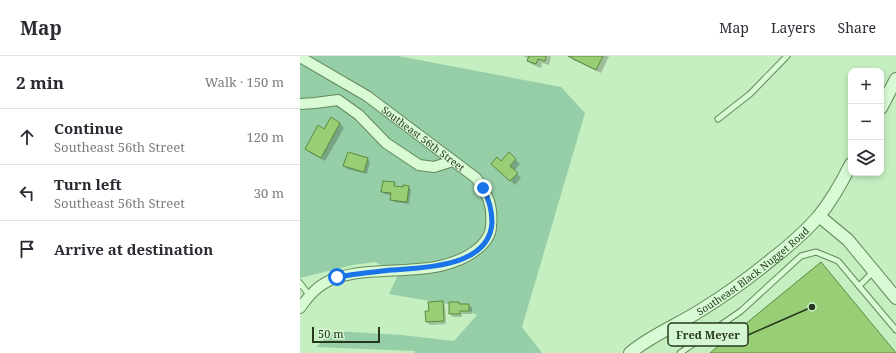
<!DOCTYPE html>
<html lang="en">
<head>
<meta charset="utf-8">
<style>
  body { margin:0; font-family:"Noto Serif",serif; background:#f7f7f7; color:#2b2b33 }
  .controls { position:absolute; right:12px; top:12px; display:grid; overflow:hidden; border-radius:8px; box-shadow:0 2px 6px #0003 }
  .controls button { width:36px; height:36px; display:grid; place-items:center; padding:0; border:0; border-bottom:1px solid #e1e1e2; background:#fff; color:#2b2b33; font:20px sans-serif }
  .scale { position:absolute; left:12px; bottom:10px; width:68px; box-sizing:border-box; padding-left:4px; border:2px solid #26381d; border-top:0; font-size:11px; line-height:14px; white-space:nowrap; color:#26381d; -webkit-text-stroke:3px #d4f6d1; paint-order:stroke }
  .stop { position:absolute; width:12px; height:12px; margin:-9px; border:3px solid #1a73e8; border-radius:50%; background:#fff }
  .stop.end { background:#1a73e8; border-color:#fff; box-shadow:0 1px 4px #0008 }
  .list { margin:0; padding:0; list-style:none }
  h2 { display:flex; justify-content:space-between; align-items:center; height:52px; margin:0; padding:0 16px; font-size:17px }
  h2 small { font-size:13px; font-weight:400; color:#7c7c81 }
  .list li { display:grid; grid-template-columns:26px 1fr auto; gap:12px; align-items:center; box-sizing:border-box; height:56px; padding:0 16px; border-top:1px solid #e1e1e2 }
  .list b { display:block; font-size:15px; white-space:nowrap }
  .list p { margin:0; font-size:13px; white-space:nowrap; color:#7c7c81 }
  .list em { font-size:13px; font-style:normal; color:#7c7c81 }
  .icon { flex:none; width:22px; height:22px; fill:none; stroke:currentColor; stroke-width:2; stroke-linecap:round; stroke-linejoin:round }
  .map { position:relative; flex:none; width:596px; height:297px; overflow:hidden }
  header { display:flex; align-items:center; gap:24px; box-sizing:border-box; height:56px; padding:0 20px; background:#fff; border-bottom:1px solid #e1e1e2 }
  header strong { font-size:19px }
  nav { display:flex; gap:22px; margin-inline-start:auto; font-size:14px }
  main { display:flex }
  aside { flex:1; background:#fff }
  .map>svg:first-child { display:block }
</style>
</head>
<body>
<header>
<strong>Map</strong>
<nav><a>Map</a><a>Layers</a><a>Share</a></nav>
</header>
<main>
<aside>
<h2>2 min<small>Walk · 150 m</small></h2>
<ul class="list">
<li><svg class="icon" aria-label="ahead" viewBox="0 0 24 24"><path d="M12 20V5M6 11l6-6 6 6"/></svg><div><b>Continue</b><p>Southeast 56th Street</p></div><em>120 m</em></li>
<li><svg class="icon" aria-label="left" viewBox="0 0 24 24"><path d="M17 20v-9H6M10 6l-5 5 5 5"/></svg><div><b>Turn left</b><p>Southeast 56th Street</p></div><em>30 m</em></li>
<li><svg class="icon" aria-label="arrive" viewBox="0 0 24 24"><path d="M6 21V4h12l-3 4 3 4H6"/></svg><div><b>Arrive at destination</b></div></li>
</ul>
</aside>
<div class="map">
<svg width="596" height="297" viewBox="0 0 596 297">
  <rect width="100%" height="100%" fill="#c6efc1"/>
  <path fill="#95cea7" d="M0 0H98L261 31 285 57 222 271 242 297H115V295L16 291 34 275 102 279 154 285 177 259 158 250 89 238 99 217 75 206 53 209 0 222Z"/>
  <g fill="#0003">
    <path d="M223 0H251L249 9 242 7 241 12 233 9 228 5 229 3Z"/>
    <path d="M269 0H309L301 17 273 4Z"/>
    <path d="M40 67 44 72 25 105 10 97 6 93 24 74Z"/>
    <path d="M209 98 220 108 214 115 221 122 215 129 197 112Z"/>
    <path d="M68 103 70 106 67 118 47 113 45 110Z"/>
    <path d="M94 127 97 132 109 131 111 134 109 148 94 146 91 143 92 139 85 138 82 135Z"/>
    <path d="M142 246 145 249 146 268 130 269 127 266 130 256Z"/>
    <path d="M150 247 169 249 172 252V258H162V261H153L150 258Z"/>
  </g>
  <g fill="#98cf76" stroke="#5c893d">
    <path d="M229 0H246L245 5 238 3 236 8 227 5Z"/>
    <path d="M268 0H303L296 14Z"/>
    <path d="M31 61 40 67 21 102 5 93 18 69 24 73Z"/>
    <path d="M48 96 68 102 64 116 43 110Z"/>
    <path d="M209 96 216 103 210 110 218 117 210 125 191 108 197 101 201 105Z"/>
    <path d="M83 125 95 126 94 130 103 131V129L109 130 107 146 90 144 91 137 81 136Z"/>
    <path d="M521 206 596 297H410Z"/>
    <path d="M143 245 144 265 126 266 125 255H129L128 246Z"/>
    <path d="M149 246H159V248H169V255H160V258H149Z"/>
  </g>
  <g fill="none" stroke-linecap="round" stroke-linejoin="round">
    <defs>
      <g id="service">
        <path d="M418 63 450 38 487 0"/>
        <path d="M573 216 559 230 596 274"/>
        <path d="M0 227 9 239"/>
        <path d="M380 297 441 255 501 200 516 196 538 205 559 230"/>
      </g>
      <g id="minor">
        <path id="s1" d="M0 1 67 40 176 122C188 138 193 150 191 170 191 179 186 185 180 191 141 225 82 207 36 222 20 227 10 238 0 252"/>
        <path d="M0 48 15 47 38 44 59 59 86 87 119 109 134 111 153 105"/>
      </g>
      <g id="tertiary">
        <path d="M581 52 596 23"/>
        <path d="M519 160 548 184 596 242"/>
        <path id="s2" d="M330 297C350 280 375 270 398 256 424 240 448 223 472 203 489 190 505 176 519 160 532 144 542 126 551 108"/>
      </g>
    </defs>
    <use href="#service" stroke="#658958" stroke-width="7"/>
    <use href="#minor" stroke="#658958" stroke-width="12"/>
    <use href="#tertiary" stroke="#658958" stroke-width="14"/>
    <use href="#service" stroke="#d8fad5" stroke-width="5"/>
    <use href="#minor" stroke="#d8fad5" stroke-width="10"/>
    <use href="#tertiary" stroke="#d8fad5" stroke-width="12"/>
  </g>
  <g fill="none" stroke-linecap="round" stroke-linejoin="round">
    <path stroke="#1a73e8" stroke-width="5" d="M37 221C55 218 73 216 91 214 124 212 189 211 192 167 192 154 189 143 183 132"/>
  </g>
  <g text-anchor="middle" stroke-width="3.5" stroke-linejoin="round" paint-order="stroke">
    <g font-size="10" fill="#26381d" stroke="#d4f6d1">
      <text dy="4" stroke="none"><textPath href="#s1" startOffset="148">Southeast 56th Street</textPath></text>
      <text dy="4" stroke="none"><textPath href="#s2" startOffset="148">Southeast Black Nugget Road</textPath></text>
    </g>
  </g>
  <path fill="none" stroke="#26381d" stroke-width="1.5" d="M512 251L448 279"/>
  <circle fill="#26381d" stroke="#d4f6d1" stroke-width="1.5" cx="512" cy="251" r="4"/>
  <rect fill="#d4f6d1" stroke="#26381d" stroke-width="1.5" x="368" y="267" width="80" height="23" rx="4"/>
  <g font-size="11" text-anchor="middle" font-weight="bold" fill="#26381d">
    <text x="408" y="283">Fred Meyer</text>
  </g>
</svg>
<div class="controls">
<button>+</button>
<button>−</button>
<button><svg class="icon" aria-label="layers" viewBox="0 0 24 24"><path d="M12 4l9 5-9 5-9-5zM3 14l9 5 9-5"/></svg></button>
</div>
<div class="scale">50 m</div>
<div class="stop" style="left:37px;top:221px"></div>
<div class="stop end" style="left:183px;top:132px"></div>
</div>
</main>
</body>
</html>
